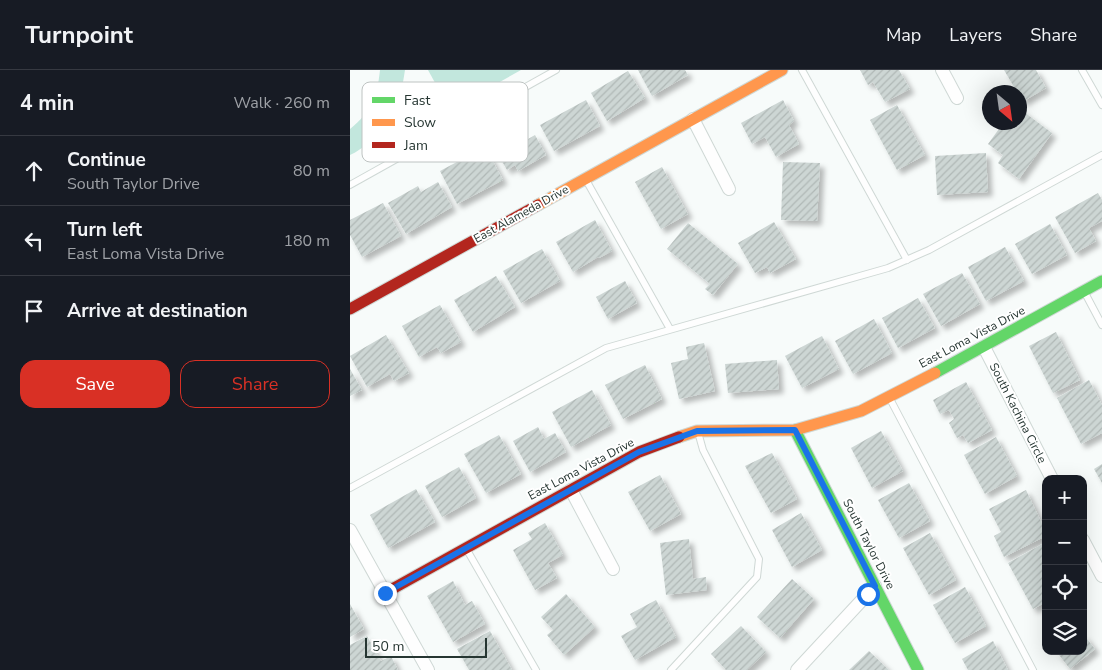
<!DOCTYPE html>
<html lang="en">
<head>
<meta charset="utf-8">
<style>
  body { margin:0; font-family:"Nunito Sans",sans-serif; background:#242831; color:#f1f3f6 }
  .controls { position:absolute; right:15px; bottom:15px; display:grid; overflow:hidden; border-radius:10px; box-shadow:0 5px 20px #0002 }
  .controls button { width:45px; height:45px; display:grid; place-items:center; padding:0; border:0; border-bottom:1px solid #363941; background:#171b24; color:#f1f3f6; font:25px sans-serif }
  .compass { position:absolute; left:632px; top:15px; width:45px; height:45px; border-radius:50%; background:#171b24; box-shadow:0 5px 20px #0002; rotate:151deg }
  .scale { position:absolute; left:15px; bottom:12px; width:122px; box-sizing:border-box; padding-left:5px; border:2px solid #263632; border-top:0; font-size:14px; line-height:18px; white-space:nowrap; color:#263632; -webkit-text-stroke:4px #fff; paint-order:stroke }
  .stop { position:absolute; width:15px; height:15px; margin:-11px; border:4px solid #1a73e8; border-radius:50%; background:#fff }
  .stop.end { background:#1a73e8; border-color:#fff; box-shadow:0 1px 5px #0008 }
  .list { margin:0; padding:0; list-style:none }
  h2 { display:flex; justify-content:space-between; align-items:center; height:65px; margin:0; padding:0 20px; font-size:21px }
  h2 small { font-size:16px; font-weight:400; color:#9ea1a6 }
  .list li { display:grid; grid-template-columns:32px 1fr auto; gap:15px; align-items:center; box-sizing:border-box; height:70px; padding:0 20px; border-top:1px solid #363941 }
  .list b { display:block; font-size:19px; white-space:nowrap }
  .list p { margin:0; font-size:16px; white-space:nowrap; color:#9ea1a6 }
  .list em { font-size:16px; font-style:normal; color:#9ea1a6 }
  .actions { display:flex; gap:10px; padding:15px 20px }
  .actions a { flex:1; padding:11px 0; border:1px solid #d93025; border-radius:15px; text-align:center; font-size:18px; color:#d93025 }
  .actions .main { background:#d93025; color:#fff }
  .icon { flex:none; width:28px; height:28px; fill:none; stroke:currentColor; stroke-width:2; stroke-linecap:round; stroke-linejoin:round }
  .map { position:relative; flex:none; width:752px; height:600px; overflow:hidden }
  header { display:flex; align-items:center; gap:30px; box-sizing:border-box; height:70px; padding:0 25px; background:#171b24; border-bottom:1px solid #363941 }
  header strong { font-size:24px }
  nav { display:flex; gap:28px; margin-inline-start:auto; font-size:18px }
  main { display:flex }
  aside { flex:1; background:#171b24 }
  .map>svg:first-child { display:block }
</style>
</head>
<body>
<header>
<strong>Turnpoint</strong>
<nav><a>Map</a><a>Layers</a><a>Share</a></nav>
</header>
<main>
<aside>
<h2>4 min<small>Walk · 260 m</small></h2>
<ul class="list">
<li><svg class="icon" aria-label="ahead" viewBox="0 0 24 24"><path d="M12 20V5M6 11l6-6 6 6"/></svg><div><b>Continue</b><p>South Taylor Drive</p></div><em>80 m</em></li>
<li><svg class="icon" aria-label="left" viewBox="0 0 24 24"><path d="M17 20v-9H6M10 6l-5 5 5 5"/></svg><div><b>Turn left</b><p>East Loma Vista Drive</p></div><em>180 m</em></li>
<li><svg class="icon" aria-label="arrive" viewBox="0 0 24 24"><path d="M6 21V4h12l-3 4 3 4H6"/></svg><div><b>Arrive at destination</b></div></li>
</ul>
<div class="actions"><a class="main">Save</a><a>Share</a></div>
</aside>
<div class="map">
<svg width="752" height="600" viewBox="0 0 752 600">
  <defs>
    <pattern id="building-hatch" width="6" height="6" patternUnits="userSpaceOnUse" patternTransform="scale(1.25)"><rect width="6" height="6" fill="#cdd6d4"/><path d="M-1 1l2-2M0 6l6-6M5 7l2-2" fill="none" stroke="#b0b8b6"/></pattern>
    <filter id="shadow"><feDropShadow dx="4.5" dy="4.5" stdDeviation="2.5" flood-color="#0004"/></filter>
  </defs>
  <rect width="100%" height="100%" fill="#f7fbfa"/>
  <g fill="#c2e7dd">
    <path d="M30 0H55C50 32 46 51 20 72 13 77 7 82 0 85V59C22 41 27 28 30 0Z"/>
    <path d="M78 0H171L100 40Z"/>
  </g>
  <g fill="url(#building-hatch)" filter="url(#shadow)">
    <path d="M288 0H335L338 5 302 26Z"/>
    <path d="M510 0H549L560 19 535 32 523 12 518 15Z"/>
    <path d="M654 0H686L696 18 672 32 670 22H667Z"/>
    <path d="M278 1 295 28 257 51 241 23Z"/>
    <path d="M236 30 250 56 204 81 190 55Z"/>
    <path d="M433 30 444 51 439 55 449 74 426 87 415 67 402 74 391 53Z"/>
    <path d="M547 35 575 85 547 100 520 50Z"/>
    <path d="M670 39 702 63 669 109 648 93 653 85 638 74 654 52H670Z"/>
    <path d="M166 59 173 72 185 65 196 85 168 101 165 95 157 100 142 74Z"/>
    <path d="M135 77 153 110 107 134 90 101Z"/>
    <path d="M636 83 638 122 587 125 585 86Z"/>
    <path d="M433 92 470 93 467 151 431 150Z"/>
    <path d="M312 97 338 144 311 159 285 112Z"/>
    <path d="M88 112 102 137 56 164 38 133 68 116 71 122Z"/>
    <path d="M748 123 752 130V151L739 158 746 171 725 183 705 147Z"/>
    <path d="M33 133 51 166 12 187 0 165V150Z"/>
    <path d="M245 150 262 181 249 188 248 187 223 202 206 172Z"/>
    <path d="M424 152 446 189 420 203 417 197 405 203 388 173Z"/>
    <path d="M338 153 388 194 363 225 355 219 360 214 317 179Z"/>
    <path d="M700 154 717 185 682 204 665 174Z"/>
    <path d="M655 177 674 211 636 231 618 197Z"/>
    <path d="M192 179 210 211 171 233 153 201Z"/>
    <path d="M612 203 630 234 591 256 573 224Z"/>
    <path d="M146 206 165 237 123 262 104 230Z"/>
    <path d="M275 211 287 233 258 249 246 227Z"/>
    <path d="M568 228 585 258 548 278 532 248Z"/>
    <path d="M90 235 111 272 91 283 87 277 69 287 52 256Z"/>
    <path d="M524 249 542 283 503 304 485 271Z"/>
    <path d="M706 262 730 310 703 323 679 276Z"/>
    <path d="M36 265 59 303 44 311 40 304 17 317 0 286Z"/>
    <path d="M472 266 489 299 452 318 435 286Z"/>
    <path d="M354 273 365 321 329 329 321 293 338 289 336 277Z"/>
    <path d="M427 290 429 319 378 323 375 294Z"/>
    <path d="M295 295 312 329 273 349 255 315Z"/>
    <path d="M0 299 12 320 0 326Z"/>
    <path d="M739 310 752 335V363L731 374 707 328Z"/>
    <path d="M616 312 642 360 618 373 613 365 607 368 599 353 604 349 599 340 590 344 583 330Z"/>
    <path d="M242 320 261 355 221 377 202 342Z"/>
    <path d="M188 357 194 369 205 363 216 382 180 402 163 371Z"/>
    <path d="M531 361 553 401 522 418 501 378Z"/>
    <path d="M149 365 171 404 136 423 114 384Z"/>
    <path d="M646 367 667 406 635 424 614 385Z"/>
    <path d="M422 383 447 429 421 443 395 396Z"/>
    <path d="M752 394V413L744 399Z"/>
    <path d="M109 397 126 428 92 447 75 416Z"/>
    <path d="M310 405 331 444 300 461 278 422Z"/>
    <path d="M559 413 580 451 549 468 528 430Z"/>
    <path d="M66 419 85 452 38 478 20 445Z"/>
    <path d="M676 420 696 462V466L654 487 644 466 651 462 639 439Z"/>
    <path d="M451 443 472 480 442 497 422 460Z"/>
    <path d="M195 453 213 485 198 493 207 508 185 520 163 480 182 469 178 463Z"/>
    <path d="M580 463 606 510 579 525 553 478Z"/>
    <path d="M339 469 343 509 356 507 357 520 316 525 310 473Z"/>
    <path d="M696 472V532L683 539 658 493Z"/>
    <path d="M442 509 464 529 430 568 407 547Z"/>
    <path d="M103 511 115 535 122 531 135 554 103 572 77 526Z"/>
    <path d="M615 517 636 556 605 573 583 535Z"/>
    <path d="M216 524 245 557 214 585 197 565 203 560 191 547Z"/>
    <path d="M306 530 326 567 285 590 271 566 287 557 280 544Z"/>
    <path d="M0 534 14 559 0 567Z"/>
    <path d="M391 556 416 582 397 600H376L361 584Z"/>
    <path d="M140 561 162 600H119L107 579Z"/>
    <path d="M733 564 745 579 720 599 706 581H733Z"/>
    <path d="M17 566 31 591 41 586 48 600H0V575Z"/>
    <path d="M643 571 658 600H618L612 589Z"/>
    <path d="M519 581 539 600H499Z"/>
  </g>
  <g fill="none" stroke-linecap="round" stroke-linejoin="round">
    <defs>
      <g id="lane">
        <path d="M452 0 557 190"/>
        <path d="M732 0 752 35"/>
        <path d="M236 110 320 259"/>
        <path d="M0 115 206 0"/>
        <path d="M735 223 752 255"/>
        <path d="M539 327 683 600"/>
        <path d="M0 418 256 278 538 198 579 180 752 85"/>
        <path d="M117 480 186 600"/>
        <path d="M321 600 407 507 409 489 353 380 348 362"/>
      </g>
      <g id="street">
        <path d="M592 0 607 28"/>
        <path d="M343 49 379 119"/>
        <path d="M634 277 702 409"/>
        <path d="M221 420 263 499"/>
        <path d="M0 460 78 600"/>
        <path d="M733 470 752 506"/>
        <path d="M447 600 525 516"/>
      </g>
      <g id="fast">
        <path d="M585 303 752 211"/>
        <path d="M445 360 568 600"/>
      </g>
      <g id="slow">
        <path d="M188 135 432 0"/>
        <path d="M329 367 347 361 445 360 511 341 585 303"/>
      </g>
      <g id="jam">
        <path d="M0 239 188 135"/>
        <path d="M35 523 289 382 329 367"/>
      </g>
    </defs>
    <use href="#lane" stroke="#cfd8d5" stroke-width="8"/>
    <use href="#street" stroke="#cfd8d5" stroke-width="14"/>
    <use href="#fast" stroke="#cfd8d5" stroke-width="13"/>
    <use href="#slow" stroke="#cfd8d5" stroke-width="13"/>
    <use href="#jam" stroke="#cfd8d5" stroke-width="13"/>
    <use href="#lane" stroke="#fefefe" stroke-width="6"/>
    <use href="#street" stroke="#fefefe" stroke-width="12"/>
    <use href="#fast" stroke="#63d668" stroke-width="11"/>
    <use href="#slow" stroke="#ff974d" stroke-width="11"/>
    <use href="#jam" stroke="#b3261e" stroke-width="11"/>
  </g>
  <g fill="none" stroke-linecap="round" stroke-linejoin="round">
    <path stroke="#1a73e8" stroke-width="6" d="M35 523 289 382 347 361 445 360 525 516 518 524"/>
  </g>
  <g text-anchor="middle" stroke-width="4" stroke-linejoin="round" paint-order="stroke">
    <g font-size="12" fill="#263632" stroke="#fff">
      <text transform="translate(171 144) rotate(-29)" y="4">East Alameda Drive</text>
      <text transform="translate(622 267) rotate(-28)" y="4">East Loma Vista Drive</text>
      <text transform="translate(668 343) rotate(63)" y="4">South Kachina Circle</text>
      <text transform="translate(231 399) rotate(-28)" y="4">East Loma Vista Drive</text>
      <text transform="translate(519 474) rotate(63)" y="4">South Taylor Drive</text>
    </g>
  </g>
  <rect x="12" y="12" width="166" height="80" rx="8" fill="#fff" stroke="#bec3c2" stroke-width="1"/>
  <rect x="22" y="27" width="23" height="6" fill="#63d668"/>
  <rect x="22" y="49" width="23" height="7" fill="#ff974d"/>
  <rect x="22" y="72" width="23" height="6" fill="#b3261e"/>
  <g font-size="14" fill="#263632">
    <text x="54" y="35">Fast</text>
    <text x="54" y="57">Slow</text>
    <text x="54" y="80">Jam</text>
  </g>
</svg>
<div class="controls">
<button>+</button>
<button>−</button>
<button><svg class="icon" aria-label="locate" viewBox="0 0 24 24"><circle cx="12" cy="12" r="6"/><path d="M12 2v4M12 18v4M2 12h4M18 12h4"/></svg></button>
<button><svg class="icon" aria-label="layers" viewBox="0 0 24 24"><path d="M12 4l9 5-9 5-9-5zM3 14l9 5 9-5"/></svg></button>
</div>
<svg class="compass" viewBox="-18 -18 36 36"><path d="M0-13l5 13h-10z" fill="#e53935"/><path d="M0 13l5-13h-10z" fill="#9ea1a6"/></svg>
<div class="scale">50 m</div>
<div class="stop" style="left:518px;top:524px"></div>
<div class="stop end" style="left:35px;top:523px"></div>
</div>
</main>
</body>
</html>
